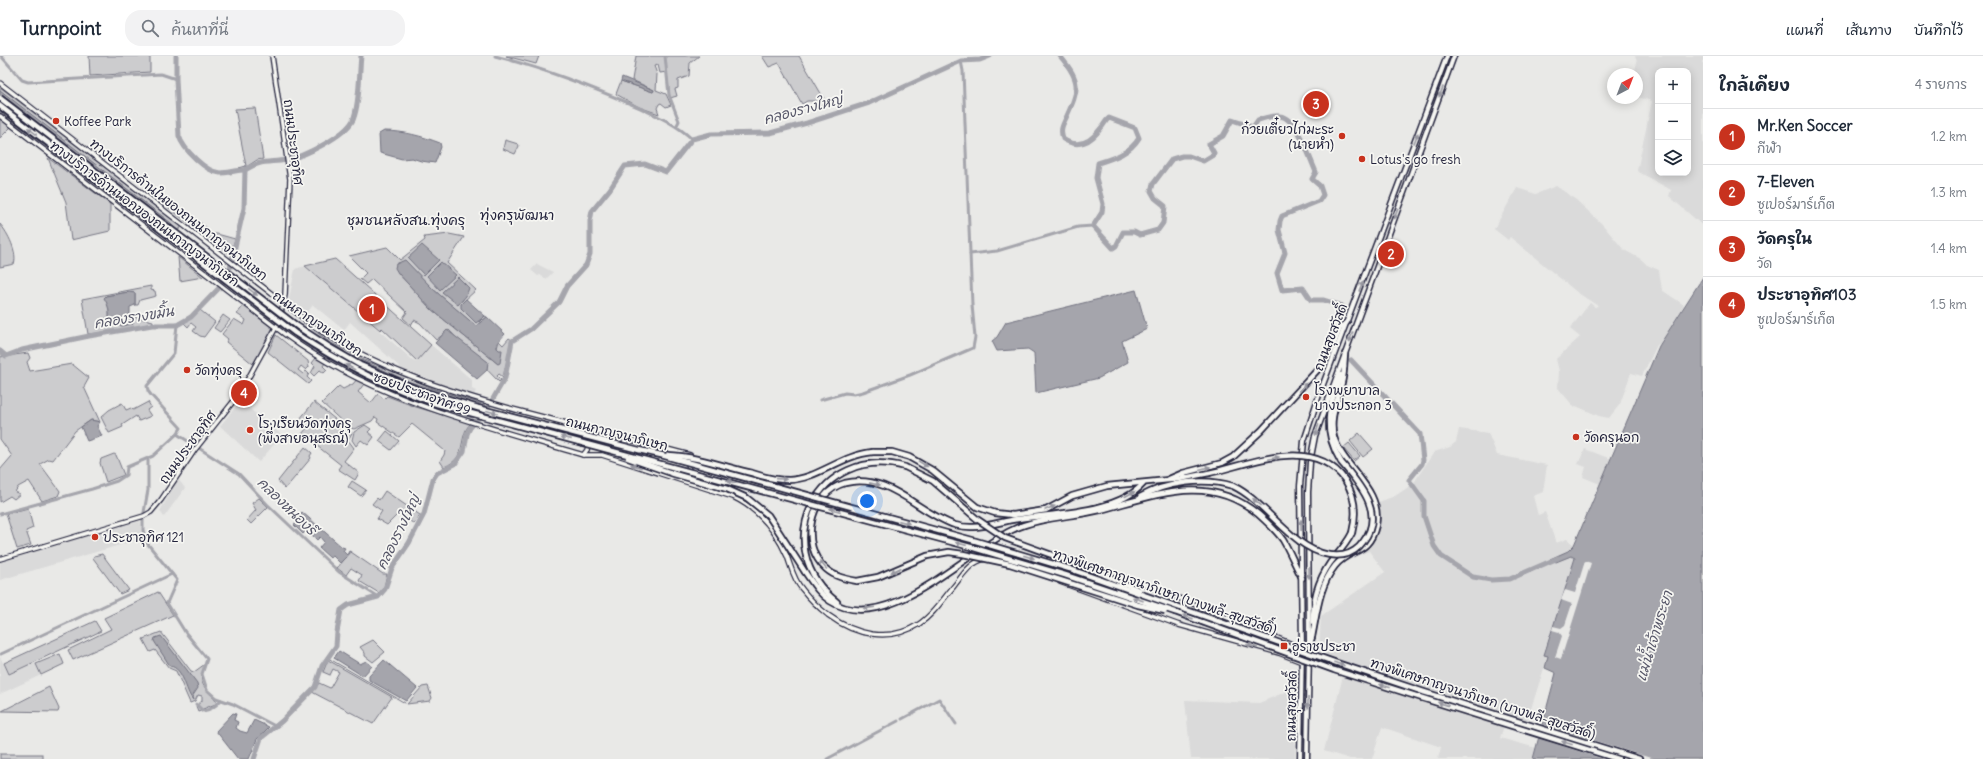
<!DOCTYPE html>
<html lang="th">
<head>
<meta charset="utf-8">
<style>
  body { margin:0; font-family:Delius,"Playpen Sans Thai",sans-serif; background:#f2f2f3; color:#1f2937 }
  .controls { position:absolute; right:12px; top:12px; display:grid; overflow:hidden; border-radius:8px; box-shadow:0 2px 10px #0003 }
  .controls button { width:36px; height:36px; display:grid; place-items:center; padding:0; border:0; border-bottom:1px solid #e0e1e3; background:#fff; color:#1f2937; font:20px sans-serif }
  .compass { position:absolute; left:1607px; top:12px; width:36px; height:36px; border-radius:50%; background:#fff; box-shadow:0 2px 10px #0003; rotate:42deg }
  .you { position:absolute; left:867px; top:445px; width:14px; height:14px; margin:-10px; border:3px solid #fff; border-radius:50%; background:#1a73e8; box-shadow:0 0 0 6px #1a73e833 }
  .badge { display:grid; place-items:center; width:26px; height:26px; border-radius:50%; background:#c8321e; color:#fff; font-size:13px; font-weight:700 }
  .pin { position:absolute; translate:-50% -50%; border:2px solid #fff; box-shadow:0 1px 4px #0006 }
  .list { margin:0; padding:0; list-style:none }
  h2 { display:flex; justify-content:space-between; align-items:center; height:52px; margin:0; padding:0 16px; font-size:17px }
  h2 small { font-size:13px; font-weight:400; color:#747a83 }
  .list li { display:grid; grid-template-columns:26px 1fr auto; gap:12px; align-items:center; box-sizing:border-box; height:56px; padding:0 16px; border-top:1px solid #e0e1e3 }
  .list b { display:block; font-size:15px; white-space:nowrap }
  .list p { margin:0; font-size:13px; white-space:nowrap; color:#747a83 }
  .list em { font-size:13px; font-style:normal; color:#747a83 }
  .icon { flex:none; width:22px; height:22px; fill:none; stroke:currentColor; stroke-width:2; stroke-linecap:round; stroke-linejoin:round }
  .map { position:relative; flex:none; width:1703px; height:703px; overflow:hidden }
  header { display:flex; align-items:center; gap:24px; box-sizing:border-box; height:56px; padding:0 20px; background:#fff; border-bottom:1px solid #e0e1e3 }
  header strong { font-size:19px }
  nav { display:flex; gap:22px; margin-inline-start:auto; font-size:14px }
  .search { width:280px; height:36px; background:#f2f2f3; display:flex; align-items:center; gap:10px; box-sizing:border-box; padding:0 14px; border-radius:16px; color:#747a83; font-size:15px }
  main { display:flex }
  aside { flex:1; background:#fff }
  .map>svg:first-child { display:block }
</style>
</head>
<body>
<header>
<strong>Turnpoint</strong>
<div class="search"><svg class="icon" aria-label="search" viewBox="0 0 24 24"><circle cx="10" cy="10" r="6"/><path d="M15 15l6 6"/></svg>ค้นหาที่นี่</div>
<nav><a>แผนที่</a><a>เส้นทาง</a><a>บันทึกไว้</a></nav>
</header>
<main>
<div class="map">
<svg width="1703" height="703" viewBox="0 0 1703 703">
  <rect width="100%" height="100%" fill="#e9e9e7"/>
  <filter id="ink" filterUnits="userSpaceOnUse"><feTurbulence type="fractalNoise" baseFrequency=".025" numOctaves="2"/><feDisplacementMap in="SourceGraphic" scale="8" xChannelSelector="R" yChannelSelector="G"/><feConvolveMatrix kernelMatrix="1 2 1 2 8 2 1 2 1" color-interpolation-filters="sRGB"/></filter>
  <g filter="url(#ink)">
    <g fill="#dadada" fill-rule="evenodd">
      <path d="M1635 0H1703V170L1669 140 1671 134 1637 115 1652 45 1637 41V18H1634L1637 6ZM1658 15H1688V117H1658Z"/>
      <path d="M1556 130 1574 142 1602 168 1624 194 1641 203 1647 209 1659 214 1662 234 1684 249 1661 287 1657 289 1642 320 1631 317 1620 348 1609 362 1599 360 1576 350 1575 352 1558 332 1559 315 1556 303 1580 281 1570 273 1590 247 1595 251 1598 250 1578 237 1510 181 1508 184 1494 173 1517 132 1536 138Z"/>
      <path d="M537 208 553 216 546 223 540 219 538 220 531 214Z"/>
      <path d="M305 210 415 306 431 289 472 324V333L476 335 474 338 443 329 402 313 350 266 344 274 313 249 306 258 290 245 289 243 295 213Z"/>
      <path d="M240 345 282 379 259 406 220 370Z"/>
      <path d="M1459 373 1488 377 1497 399 1547 409 1543 436 1533 440 1538 459 1545 456 1556 487 1567 483 1574 489 1568 495 1551 504 1556 506 1571 500 1575 501 1544 598 1548 600 1525 671 1505 667 1500 682 1536 692 1533 703H1438L1441 691 1382 671 1372 703H1350L1324 695 1343 620 1319 595 1321 560 1385 516 1369 495 1362 498 1372 486 1378 475 1379 464 1376 447 1395 440 1407 432 1415 425 1434 396 1450 391 1456 386Z"/>
      <path d="M1585 393 1611 403 1600 428 1583 421 1586 411 1578 408Z"/>
      <path d="M178 423 185 432 164 461 160 455Z"/>
      <path d="M140 465 144 482 0 524V504Z"/>
      <path d="M0 601 9 618 35 606 41 619 0 638Z"/>
      <path d="M1295 632V703H1191L1185 644 1259 647Z"/>
    </g>
    <g fill="#ccccce" stroke="#777784" fill-rule="evenodd">
      <path d="M89 0H150V16L90 20Z"/>
      <path d="M506 0H539L536 8Z"/>
      <path d="M636 0H699L690 7 689 20 678 24V32L675 33 677 40 670 42 667 16 660 17 658 9 654 10 657 18 656 34 666 38 671 49 666 51 661 47 659 48 657 52 659 58 639 51 616 38 621 25 653 36 654 34 632 24Z"/>
      <path d="M762 0H799L826 46 821 49 818 45H807L802 48 779 7 769 11Z"/>
      <path d="M0 31 181 170V172L178 174 158 176 0 56Z"/>
      <path d="M255 52 263 103 257 104 243 113 239 112 246 110 235 53Z"/>
      <path d="M0 63 11 71 0 82Z"/>
      <path d="M505 84 518 88 519 90 515 98 503 93Z"/>
      <path d="M48 102 110 148V175L71 184 66 146Z"/>
      <path d="M170 144 207 172 196 173 160 145Z"/>
      <path d="M0 168C8 177 18 197 14 208L0 211Z"/>
      <path d="M204 178H217L235 183 230 198Z"/>
      <path d="M449 178 464 181 447 207 476 234 464 245 479 266 485 260 487 261 476 270 472 267 433 233 405 205 396 208 398 217 431 253 498 308 499 294 497 292 499 285 503 289 509 282 512 284 503 321 499 318 497 320 501 324 499 326 449 274 436 284 420 267 414 264 411 269 403 262 407 256 372 223 366 228 360 223 366 217 349 200 387 191 400 204 425 184 424 181ZM458 221 463 244 460 246 443 236Z"/>
      <path d="M178 201 203 221 180 225Z"/>
      <path d="M335 203 431 289 417 305 382 272 380 274 305 210Z"/>
      <path d="M151 230V234L155 235 156 240 140 244 138 249H135V237L129 236 106 240V245C111 252 109 263 108 271L112 268 133 265 135 261 153 265V267L111 276 88 278 82 243Z"/>
      <path d="M244 249 275 273 253 308 226 286 228 283 222 278 234 263 244 269 246 264 237 258Z"/>
      <path d="M200 254 215 266 204 281 200 280 193 275 196 271 191 267 188 271 184 267Z"/>
      <path d="M223 259 230 264 220 276 214 272Z"/>
      <path d="M304 266 328 285 364 304 440 335 485 349 473 362C449 355 424 348 400 339 363 324 328 303 295 282Z"/>
      <path d="M276 279 308 305 309 311 306 314 301 310 298 314 303 318 306 315 309 318 307 321 311 325 308 328 268 296Z"/>
      <path d="M28 297 30 302 27 306 30 315 72 308 89 322 84 331 100 366 91 364 75 375 53 404 49 403 40 408 60 435 58 440 42 445 29 425 18 431 15 436 20 438 14 443 10 440 0 446V414L12 400 0 383V301Z"/>
      <path d="M316 302 325 307 323 310 327 314 324 317 320 314 314 320 311 317 315 310 312 307Z"/>
      <path d="M357 323 364 328 358 336 371 347 378 338 384 343 387 340 416 351 471 367C457 380 469 401 444 411L440 405 444 399 445 395 412 368 399 381 377 366 378 363 375 361 372 365 354 373 348 371 322 347 339 330 343 333 353 328Z"/>
      <path d="M148 346 151 351 147 354 151 360 139 365 136 360 122 369 123 371 109 377 101 361 109 354 122 347 126 354 131 352 133 354Z"/>
      <path d="M314 346 352 377 348 384 354 392 344 405 359 417 355 424 338 413 341 409 302 378 307 372 299 364Z"/>
      <path d="M365 369 371 373 368 376 374 381 368 389 361 384 356 390 352 384 354 376Z"/>
      <path d="M387 375 399 385 391 394 379 385Z"/>
      <path d="M1359 377 1373 393 1363 401 1350 385Z"/>
      <path d="M1349 387 1360 400 1354 405 1343 392Z"/>
      <path d="M305 391 312 397 310 400 311 402 285 433 278 425Z"/>
      <path d="M114 398 116 399 124 419 106 426 100 407 101 403Z"/>
      <path d="M352 425 366 434 361 440 348 431Z"/>
      <path d="M385 435 420 459 414 468 399 457 387 469 377 463 382 455 372 448 377 442 379 444Z"/>
      <path d="M259 442 268 451 251 468 247 464 256 454 252 447Z"/>
      <path d="M28 452 33 472 26 475 31 489 17 493 6 458Z"/>
      <path d="M351 496 383 518H387L384 531 379 537 359 525 362 519 351 512 346 519 337 512Z"/>
      <path d="M102 498 129 534 120 538 93 502 94 500Z"/>
      <path d="M158 536 173 559 73 604 68 594 111 573 104 562Z"/>
      <path d="M95 565 101 575 9 618 4 607Z"/>
      <path d="M161 576 191 615 194 616 205 608C196 631 207 631 218 647L198 655 196 650 202 645V640L198 639 195 645 190 647 176 615 169 612 155 594 150 596 143 583Z"/>
      <path d="M373 584 385 596 373 606 365 600V597L360 591Z"/>
      <path d="M60 598 64 608 41 619 36 608Z"/>
      <path d="M328 604 392 641 373 668 312 636 319 627 330 632 339 616 333 613 330 619 323 616Z"/>
      <path d="M428 630 432 642 430 645 407 648 422 631Z"/>
      <path d="M49 631 59 653 58 656 2 655Z"/>
      <rect x="0" y="698" width="42" height="5"/>
    </g>
    <g fill="#a5a5ac" stroke="#71717f">
      <path d="M622 21 654 34 653 36 621 25Z"/>
      <path d="M0 34 171 167V171L157 174 0 55Z"/>
      <path d="M384 75C403 75 422 80 440 87L441 91 435 107 421 105 412 102 402 103 380 97 379 78Z"/>
      <path d="M422 189 439 204 424 219 408 202Z"/>
      <path d="M405 204 433 233 476 270 487 261 505 278 497 287V292L499 294H502L500 307 498 308 431 253 398 217 395 212 396 208Z"/>
      <path d="M441 206 456 219 440 234 427 220Z"/>
      <path d="M458 221 469 232 466 240 458 249 442 236Z"/>
      <path d="M1703 221V703H1533L1556 617 1545 612 1548 600 1544 599 1575 502 1571 500 1556 506 1550 503 1568 495 1574 489 1659 290Z"/>
      <path d="M1136 234 1147 273 1122 285 1128 306 1099 322 1036 337 1034 297 1028 293 997 295 992 285 997 281 1006 266Z"/>
      <path d="M129 236 135 237V249L130 251V259H134L133 268 122 270 112 268 108 271C110 260 110 251 104 242L106 240Z"/>
      <path d="M466 243 485 260 476 267 461 252V248Z"/>
      <path d="M302 270 344 295 345 297 338 306 301 284 297 281Z"/>
      <path d="M447 274 488 306 487 314 477 323 435 287Z"/>
      <path d="M350 299 410 326 476 346 481 349 474 360H470L400 338 342 309 345 303Z"/>
      <path d="M91 364 100 366 97 370 102 380 87 385 81 371Z"/>
      <path d="M302 456 342 491 345 492 343 495 347 499 349 495 351 496 340 507 333 500 330 502 319 492 324 486 320 481 317 484 307 474 303 478 294 469 298 466 295 462Z"/>
      <path d="M161 580 197 627 198 632 192 641 193 644C185 635 184 612 170 610L154 585 155 582Z"/>
      <path d="M339 595 360 608 366 605 372 610 363 620 334 602Z"/>
      <path d="M384 604 417 632 406 645 369 624V620Z"/>
      <path d="M233 657 236 658 234 664 238 666 236 672 240 675 247 677 254 664 269 671 257 683 249 703H238L216 675Z"/>
    </g>
    <g fill="#e9e9e7">
      <path d="M1585 505 1591 507 1561 603 1555 601 1562 580 1559 576 1552 574 1553 570 1561 572 1565 569 1572 548 1561 544 1565 534 1575 537Z"/>
      <path d="M1541 668 1654 703H1603L1537 682Z"/>
    </g>
    <g fill="none" stroke-linecap="round" stroke-linejoin="round">
      <path stroke="#71717f" stroke-width="1" d="M328 602 405 647"/>
      <g stroke="#a5a5ac" stroke-width="3">
        <path d="M1 0 22 24 28 26 161 18 176 23"/>
        <path d="M495 0C545 13 592 31 640 52 659 61 676 68 692 83"/>
        <path d="M665 0 669 39 679 65 677 69"/>
        <path d="M970 198 997 195 1078 171 1093 170"/>
        <path d="M820 344 845 337 854 338 863 336 910 319 973 292 975 281 972 249 963 15 961 5"/>
        <path d="M177 378 239 418 267 448 339 516 378 541"/>
        <path d="M148 404V434L143 462V474L147 487 177 524 167 547 185 576 207 603 202 618 207 634 216 642 233 648 275 670"/>
        <path d="M0 458 92 433 117 425 126 419 127 411 153 400 177 378 181 372 151 339 148 335 147 330 174 297 177 269"/>
        <path d="M1 598 172 518"/>
        <path d="M196 648 203 655C211 654 216 650 221 644"/>
        <path d="M902 663 939 643 956 668"/>
        <path d="M827 703 898 665"/>
      </g>
      <g stroke="#a5a5ac" stroke-width="5">
        <path d="M176 0V23L179 80C183 93 206 116 220 117 228 117 237 114 245 114"/>
        <path d="M1060 0C1082 26 1079 33 1066 62 1062 70 1060 74 1063 83 1078 93 1091 86 1101 72 1104 69 1105 65 1109 62L1135 72 1139 82C1130 97 1114 102 1098 107L1096 122 1103 148 1102 156 1093 170 1113 192 1116 190 1123 176H1134L1140 179 1158 174 1163 167 1165 150 1155 142 1151 135 1153 128 1172 103 1182 100H1189L1203 105 1213 99 1214 97 1209 88 1223 80 1232 64 1253 71 1258 64C1265 62 1274 59 1280 60 1297 62 1310 103 1316 116L1312 123 1320 130 1323 139 1319 145 1282 160 1280 165 1279 174 1285 197 1277 217 1282 234 1303 232 1311 244H1323L1342 250"/>
        <path d="M0 295 6 300 22 294 89 280 152 269H177L191 261 220 231 230 212 244 152 245 114C259 104 270 107 286 104 303 101 345 80 353 64 360 47 359 18 361 0"/>
        <path d="M1351 304 1420 378 1423 404 1422 408 1409 424 1424 445V460L1434 490 1441 500 1473 521 1491 524 1510 523 1558 502"/>
        <path d="M254 703 261 682 282 665 315 631 322 610 336 590 337 576 341 554 348 549 378 541 385 533 392 512 409 487 424 458 433 423 437 417 455 408 464 395 467 378 470 372 490 348 505 322 512 285 531 273 559 246 567 230 586 209 590 198V165L592 155 610 133 625 110 645 108 666 116 692 83 711 78 770 77 807 67 869 47 961 5 980 4 990 0"/>
      </g>
      <defs>
        <g id="secondary">
          <path d="M0 27 312 269C375 312 447 335 520 355 576 370 633 384 690 399L687 423"/>
          <path d="M0 60 287 280C376 345 479 368 583 399H602L733 441C758 453 776 475 787 500 791 511 794 524 802 533 809 542 819 552 828 559 855 579 889 587 919 568 933 559 943 543 954 530 963 519 970 506 985 503"/>
          <path d="M583 399 587 394 592 374"/>
          <path d="M0 503 144 460 151 456 161 444 194 395 240 337 279 266 285 239 290 123 272 0"/>
          <path d="M1072 504 1144 528 1302 592"/>
          <path d="M1043 517C1040 510 1041 500 1049 498"/>
          <path d="M1060 526 1179 569 1279 597 1302 606"/>
        </g>
        <g id="primary">
          <path d="M1309 588 1308 436 1310 406 1315 380 1454 0"/>
          <path d="M1300 703 1302 592 1300 430 1304 385 1319 339 1447 0"/>
          <path d="M1307 703 1309 595"/>
        </g>
        <g id="motorway">
          <path d="M1344 312 1345 298"/>
          <path d="M1341 319C1328 351 1322 375 1341 406"/>
          <path d="M639 394 661 399"/>
          <path d="M873 396H892L909 401 932 414 977 451 995 457 1013 459 1046 454 1072 440 1107 430 1179 423 1209 417"/>
          <path d="M1169 423 1183 417 1222 407 1233 401 1261 375 1322 309 1331 295 1340 272 1347 266"/>
          <path d="M1140 441C1167 426 1204 421 1233 430"/>
          <path d="M805 516C812 526 819 538 830 545 886 581 965 496 1012 474 1039 461 1071 461 1100 454 1155 440 1208 416 1258 458 1267 466 1276 474 1283 484 1290 496 1295 509 1302 522"/>
          <path d="M857 525C846 523 835 521 826 513 799 490 809 437 845 427 889 416 918 457 955 469 977 475 996 466 1018 463 1055 457 1117 457 1143 428"/>
          <path d="M837 546C766 490 819 387 905 411"/>
          <path d="M1175 556 1202 566"/>
          <path d="M1313 566C1313 544 1317 526 1330 507 1338 497 1346 489 1352 477"/>
          <path d="M1312 581C1317 557 1319 530 1335 510 1349 492 1369 500 1376 469 1383 433 1343 412 1334 381 1327 356 1345 334 1344 310"/>
          <path d="M1309 594 1312 580"/>
          <path d="M1424 636 1639 703"/>
          <path d="M1422 642 1618 703"/>
        </g>
      </defs>
      <use href="#secondary" stroke="#22223b" stroke-width="6"/>
      <use href="#primary" stroke="#22223b" stroke-width="7"/>
      <use href="#motorway" stroke="#22223b" stroke-width="8"/>
      <use href="#secondary" stroke="#f6f6f2" stroke-width="3.5"/>
      <use href="#primary" stroke="#f6f6f2" stroke-width="4"/>
      <use href="#motorway" stroke="#f6f6f2" stroke-width="4.5"/>
      <defs>
        <g id="motorway-bridge">
          <path d="M0 42 297 270 329 291 360 309 419 334 478 352 639 394"/>
          <path d="M0 50 295 277C340 307 386 331 437 348L974 492 1065 519 1175 556"/>
          <path d="M661 399 976 485 1070 513 1337 607 1424 636"/>
          <path d="M668 399C696 400 726 411 752 417 764 421 776 424 789 424 818 423 841 399 873 396"/>
          <path d="M628 402 674 418 727 433 747 442 768 459 805 516"/>
          <path d="M905 411 933 425 977 463 1005 482 1096 515 1139 534"/>
          <path d="M1209 417C1251 408 1313 379 1345 424 1356 441 1357 458 1352 477"/>
          <path d="M1233 430C1270 447 1298 505 1343 499 1351 498 1359 492 1363 486 1386 457 1359 428 1341 406"/>
          <path d="M857 525 878 521 927 500 949 496 963 498 1010 508 1138 549 1165 555"/>
          <path d="M1202 566 1334 614 1422 642"/>
        </g>
      </defs>
      <use href="#motorway-bridge" stroke="#22223b" stroke-width="8" stroke-linecap="butt"/>
      <use href="#motorway-bridge" stroke="#f6f6f2" stroke-width="4.5"/>
    </g>
    <defs><path id="oneway-solid" d="M-6-.8H1V-3.2L6.5 0L1 3.2V.8H-6Z"/></defs>
    <g fill="#9797a0">
      <use href="#oneway-solid" transform="translate(1441 36) rotate(111)"/>
      <use href="#oneway-solid" transform="translate(32 75) rotate(-142)"/>
      <use href="#oneway-solid" transform="translate(1416 82) rotate(-69)"/>
      <use href="#oneway-solid" transform="translate(1396 158) rotate(110)"/>
      <use href="#oneway-solid" transform="translate(1361 230) rotate(-69)"/>
      <use href="#oneway-solid" transform="translate(253 236) rotate(37)"/>
      <use href="#oneway-solid" transform="translate(1351 281) rotate(110)"/>
      <use href="#oneway-solid" transform="translate(350 311) rotate(-151)"/>
      <use href="#oneway-solid" transform="translate(1303 331) rotate(-48)"/>
      <use href="#oneway-solid" transform="translate(492 356) rotate(15)"/>
      <use href="#oneway-solid" transform="translate(1317 374) rotate(107)"/>
      <use href="#oneway-solid" transform="translate(566 382) rotate(-165)"/>
      <use href="#oneway-solid" transform="translate(1274 402) rotate(-12)"/>
      <use href="#oneway-solid" transform="translate(923 408) rotate(31)"/>
      <use href="#oneway-solid" transform="translate(636 410) rotate(-162)"/>
      <use href="#oneway-solid" transform="translate(1205 412) rotate(-14)"/>
      <use href="#oneway-solid" transform="translate(781 423) rotate(4)"/>
      <use href="#oneway-solid" transform="translate(732 426) rotate(-165)"/>
      <use href="#oneway-solid" transform="translate(875 428) rotate(11)"/>
      <use href="#oneway-solid" transform="translate(1130 438) rotate(-27)"/>
      <use href="#oneway-solid" transform="translate(1257 446) rotate(-140)"/>
      <use href="#oneway-solid" transform="translate(1050 452) rotate(-23)"/>
      <use href="#oneway-solid" transform="translate(835 454) rotate(-165)"/>
      <use href="#oneway-solid" transform="translate(904 466) rotate(15)"/>
      <use href="#oneway-solid" transform="translate(1301 469) rotate(-91)"/>
      <use href="#oneway-solid" transform="translate(961 488) rotate(-165)"/>
      <use href="#oneway-solid" transform="translate(1029 501) rotate(16)"/>
      <use href="#oneway-solid" transform="translate(823 509) rotate(-130)"/>
      <use href="#oneway-solid" transform="translate(896 514) rotate(155)"/>
      <use href="#oneway-solid" transform="translate(1309 517) rotate(90)"/>
      <use href="#oneway-solid" transform="translate(1138 543) rotate(-161)"/>
      <use href="#oneway-solid" transform="translate(869 552) rotate(173)"/>
      <use href="#oneway-solid" transform="translate(1188 561) rotate(-160)"/>
      <use href="#oneway-solid" transform="translate(1252 590) rotate(-164)"/>
      <use href="#oneway-solid" transform="translate(1339 608) rotate(19)"/>
      <use href="#oneway-solid" transform="translate(1385 630) rotate(-162)"/>
      <use href="#oneway-solid" transform="translate(1308 647) rotate(91)"/>
      <use href="#oneway-solid" transform="translate(1443 648) rotate(-163)"/>
      <use href="#oneway-solid" transform="translate(1567 687) rotate(-163)"/>
    </g>
  </g>
  <g fill="#c8321e" stroke="#f6f6f2" stroke-width="1.5">
    <circle cx="56" cy="65" r="4"/>
    <circle cx="1342" cy="80" r="4"/>
    <circle cx="1362" cy="103" r="4"/>
    <circle cx="187" cy="314" r="4"/>
    <circle cx="1306" cy="341" r="4"/>
    <circle cx="250" cy="374" r="4"/>
    <circle cx="1576" cy="381" r="4"/>
    <circle cx="95" cy="481" r="4"/>
    <rect x="1280" y="586" width="8" height="8" rx="2"/>
  </g>
  <g text-anchor="middle" stroke-width="3.5" stroke-linejoin="round" paint-order="stroke">
    <g font-size="13" fill="#22223b" stroke="#f6f6f2" text-anchor="start">
      <text x="64" y="70">Koffee Park</text>
      <text x="1334" y="78" text-anchor="end">ก๋วยเตี๋ยวไก่มะระ<tspan x="1334" dy="15">(นายหำ)</tspan></text>
      <text x="1370" y="108">Lotus's go fresh</text>
      <text x="195" y="319">วัดทุ่งครุ</text>
      <text x="1314" y="339">โรงพยาบาล<tspan x="1314" dy="15">บางประกอก 3</tspan></text>
      <text x="258" y="372">โรงเรียนวัดทุ่งครุ<tspan x="258" dy="15">(พึ่งสายอนุสรณ์)</tspan></text>
      <text x="1584" y="386">วัดครุนอก</text>
      <text x="103" y="486">ประชาอุทิศ 121</text>
      <text x="1292" y="595">อู่ราชประชา</text>
    </g>
    <g font-size="13" fill="#22223b" stroke="#f6f6f2">
      <text transform="translate(294 86) rotate(83)" y="5">ถนนประชาอุทิศ</text>
      <text transform="translate(179 153) rotate(38)" y="5">ทางบริการด้านในของถนนกาญจนาภิเษก</text>
      <text transform="translate(145 157) rotate(37)" y="5">ทางบริการด้านนอกของถนนกาญจนาภิเษก</text>
      <text transform="translate(318 267) rotate(34)" y="5">ถนนกาญจนาภิเษก</text>
      <text transform="translate(1330 281) rotate(-69)" y="5">ถนนสุขสวัสดิ์</text>
      <text transform="translate(422 337) rotate(20)" y="5">ซอยประชาอุทิศ 99</text>
      <text transform="translate(617 377) rotate(14)" y="5">ถนนกาญจนาภิเษก</text>
      <text transform="translate(187 391) rotate(-54)" y="5">ถนนประชาอุทิศ</text>
      <text transform="translate(1165 535) rotate(19)" y="5">ทางพิเศษกาญจนาภิเษก (บางพลี-สุขสวัสดิ์)</text>
      <text transform="translate(1483 642) rotate(18)" y="5">ทางพิเศษกาญจนาภิเษก (บางพลี-สุขสวัสดิ์)</text>
      <text transform="translate(1291 650) rotate(-89)" y="5">ถนนสุขสวัสดิ์</text>
    </g>
    <g font-size="14" font-style="italic" fill="#565668" stroke="#f6f6f2">
      <text transform="translate(803 53) rotate(-15)" y="5">คลองรางใหญ่</text>
      <text transform="translate(134 261) rotate(-9)" y="5">คลองรางขมิ้น</text>
      <text transform="translate(287 450) rotate(44)" y="5">คลองหนองรี</text>
      <text transform="translate(398 476) rotate(-64)" y="5">คลองรางใหญ่</text>
      <text transform="translate(1654 580) rotate(-73)" y="5">แม่น้ำเจ้าพระยา</text>
    </g>
    <g font-size="14" fill="#22223b" stroke="#f6f6f2">
      <text x="517" y="164">ทุ่งครุพัฒนา</text>
      <text x="406" y="169">ชุมชนหลังสน.ทุ่งครุ</text>
    </g>
  </g>
</svg>
<div class="controls">
<button>+</button>
<button>−</button>
<button><svg class="icon" aria-label="layers" viewBox="0 0 24 24"><path d="M12 4l9 5-9 5-9-5zM3 14l9 5 9-5"/></svg></button>
</div>
<svg class="compass" viewBox="-18 -18 36 36"><path d="M0-13l5 13h-10z" fill="#e53935"/><path d="M0 13l5-13h-10z" fill="#747a83"/></svg>
<div class="you"></div>
<div class="pin badge" style="left:372px;top:253px">1</div>
<div class="pin badge" style="left:1391px;top:198px">2</div>
<div class="pin badge" style="left:1316px;top:48px">3</div>
<div class="pin badge" style="left:244px;top:337px">4</div>
</div>
<aside>
<h2>ใกล้เคียง<small>4 รายการ</small></h2>
<ul class="list">
<li><span class="badge">1</span><div><b>Mr.Ken Soccer</b><p>กีฬา</p></div><em>1.2 km</em></li>
<li><span class="badge">2</span><div><b>7-Eleven</b><p>ซูเปอร์มาร์เก็ต</p></div><em>1.3 km</em></li>
<li><span class="badge">3</span><div><b>วัดครุใน</b><p>วัด</p></div><em>1.4 km</em></li>
<li><span class="badge">4</span><div><b>ประชาอุทิศ103</b><p>ซูเปอร์มาร์เก็ต</p></div><em>1.5 km</em></li>
</ul>
</aside>
</main>
</body>
</html>
